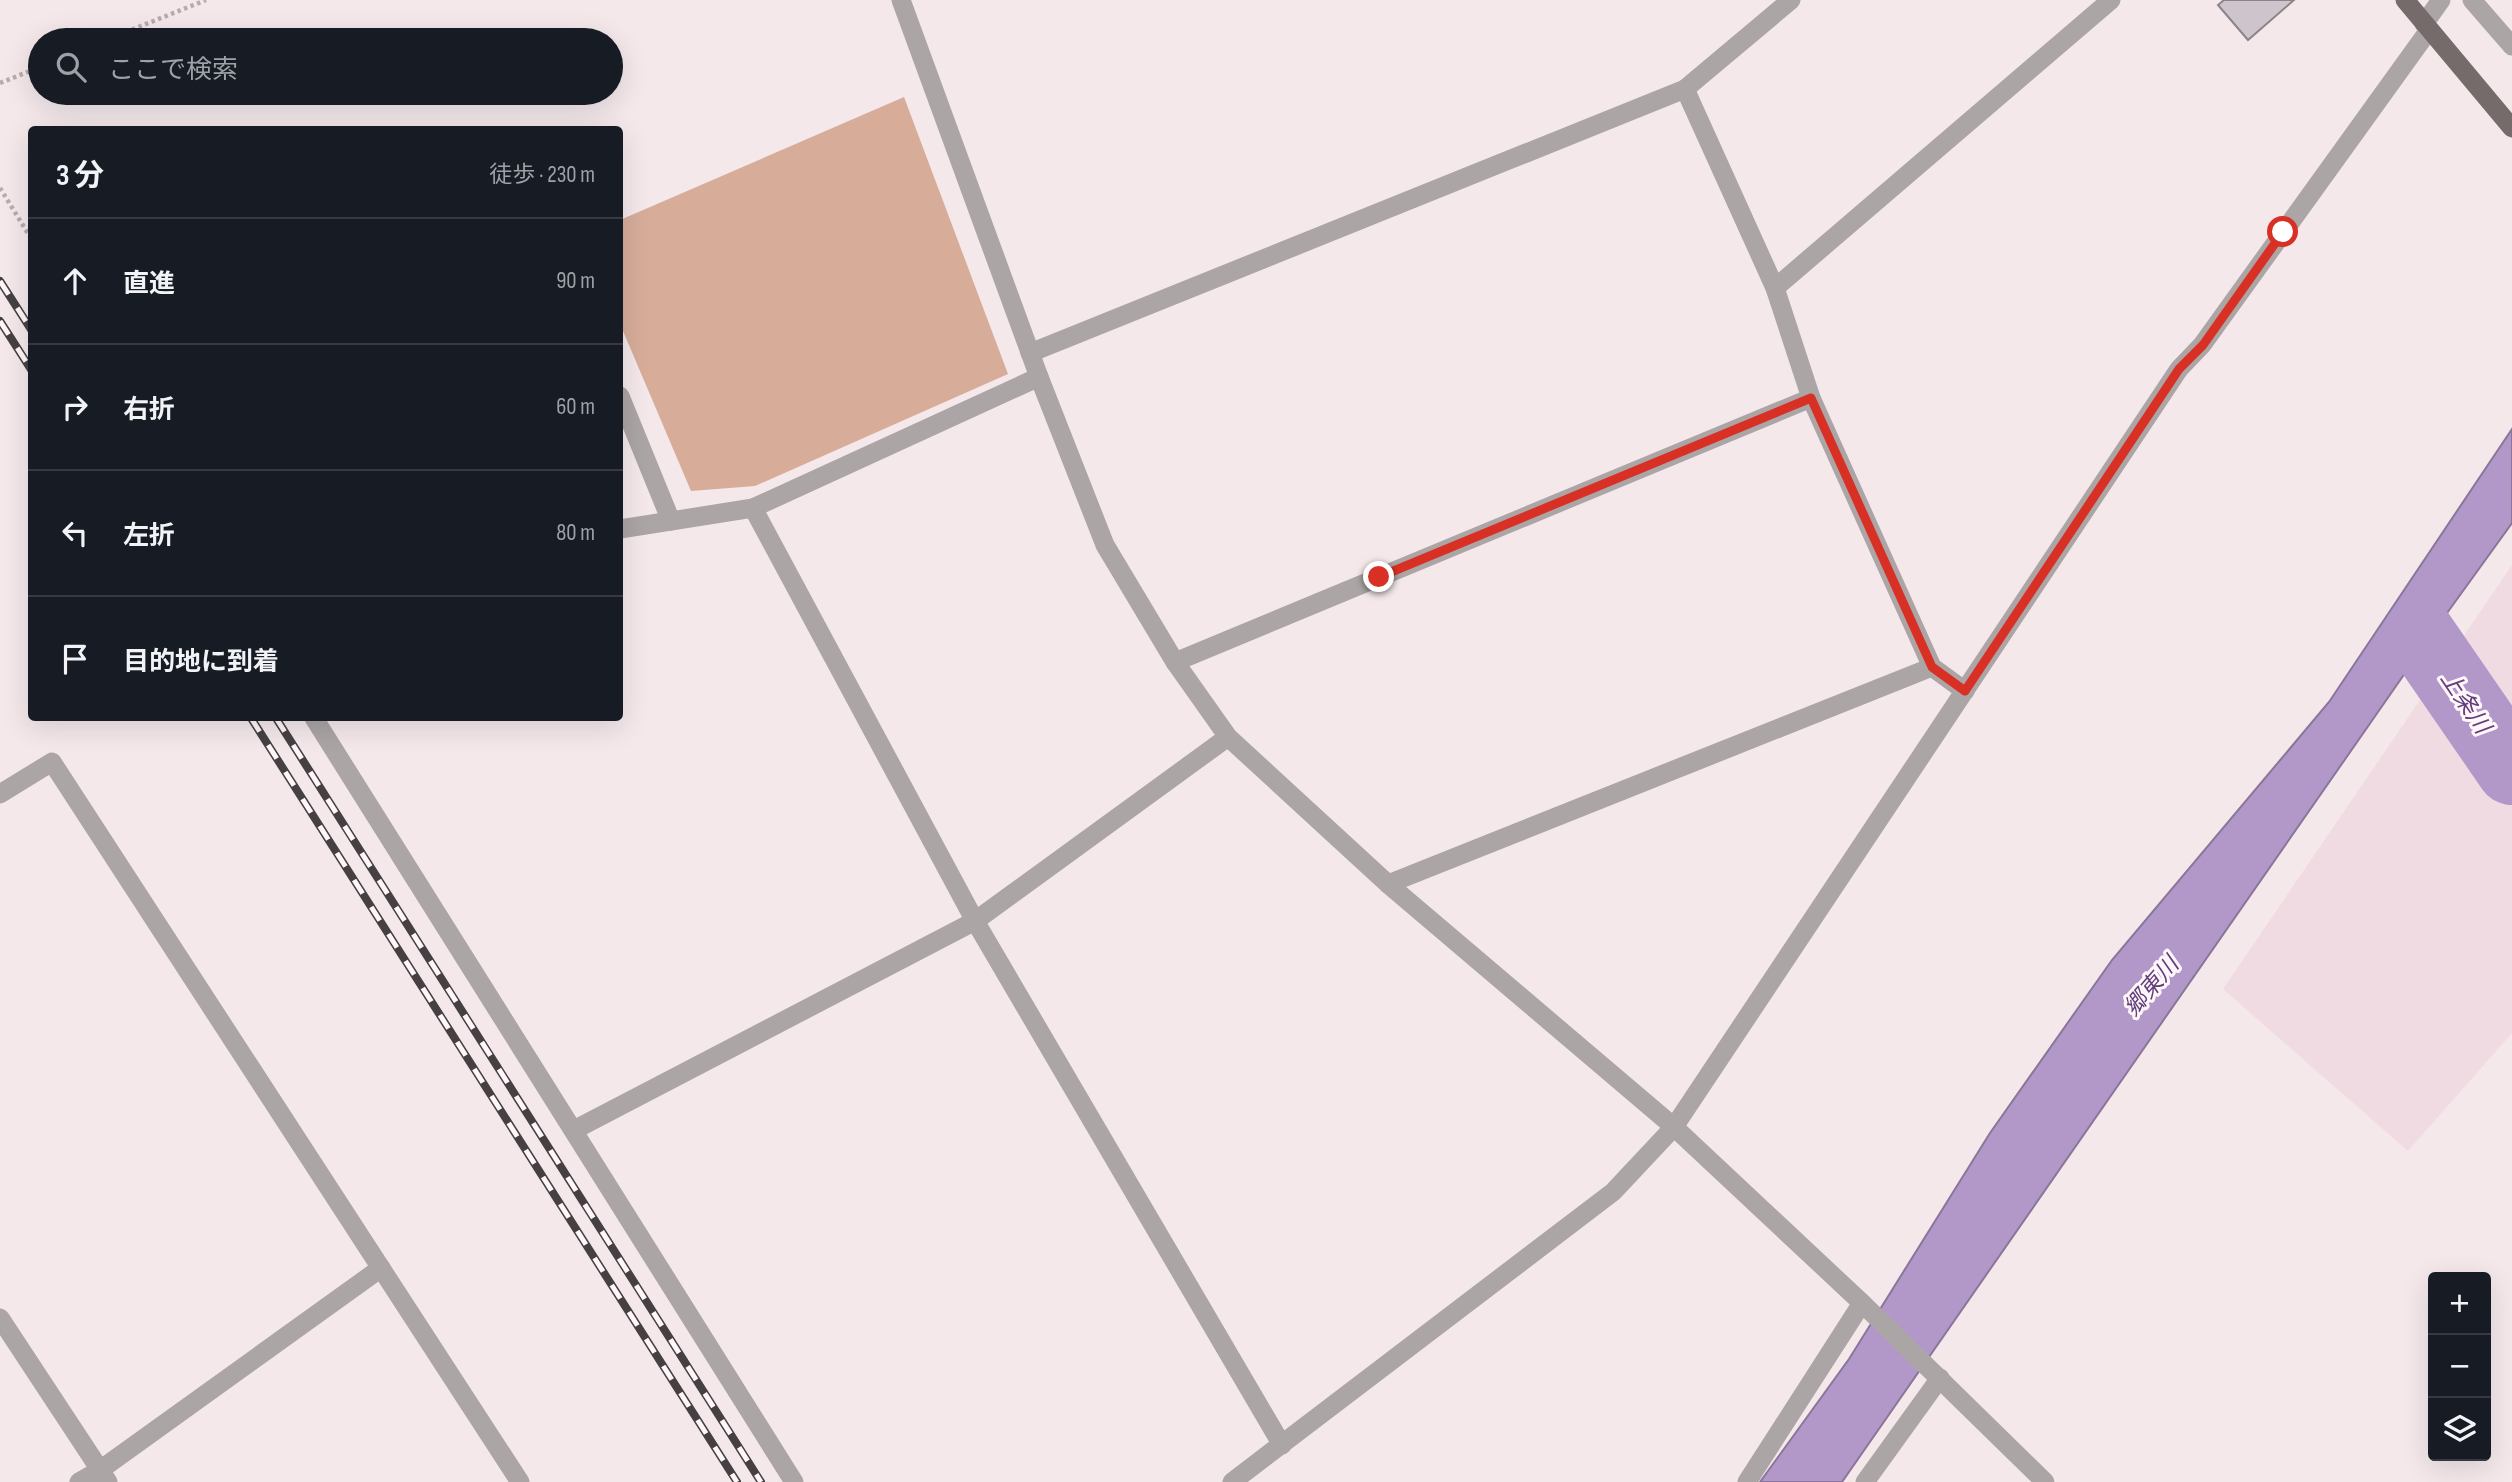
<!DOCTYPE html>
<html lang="ja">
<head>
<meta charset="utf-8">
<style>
  body { margin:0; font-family:"Sofia Sans Condensed","Noto Sans JP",sans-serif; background:#242831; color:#f1f3f6 }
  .controls { position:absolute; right:21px; bottom:21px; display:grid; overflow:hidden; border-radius:7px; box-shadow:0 7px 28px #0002 }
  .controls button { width:63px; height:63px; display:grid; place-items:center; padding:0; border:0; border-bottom:2px solid #363941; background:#171b24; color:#f1f3f6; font:35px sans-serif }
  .stop { position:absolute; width:21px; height:21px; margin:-16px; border:5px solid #d93025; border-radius:50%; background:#fff }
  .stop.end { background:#d93025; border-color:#fff; box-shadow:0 2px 7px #0008 }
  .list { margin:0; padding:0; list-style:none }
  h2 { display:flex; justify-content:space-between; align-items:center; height:91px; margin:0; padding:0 28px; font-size:30px }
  h2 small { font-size:23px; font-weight:400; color:#9ea1a6 }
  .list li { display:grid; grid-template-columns:46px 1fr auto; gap:21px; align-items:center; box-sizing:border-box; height:126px; padding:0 28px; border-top:2px solid #363941 }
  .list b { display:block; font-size:26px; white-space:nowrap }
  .list em { font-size:23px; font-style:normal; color:#9ea1a6 }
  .icon { flex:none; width:38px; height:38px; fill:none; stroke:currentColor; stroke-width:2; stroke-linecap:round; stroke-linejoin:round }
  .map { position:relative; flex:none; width:2512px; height:1482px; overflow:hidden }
  .search { position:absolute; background:#171b24; box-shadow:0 7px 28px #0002; left:28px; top:28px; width:595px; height:77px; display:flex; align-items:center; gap:18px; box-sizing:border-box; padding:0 24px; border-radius:38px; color:#9ea1a6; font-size:26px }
  .panel { position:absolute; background:#171b24; box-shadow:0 7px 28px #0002; left:28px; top:126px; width:595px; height:595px; border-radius:7px }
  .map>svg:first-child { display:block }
</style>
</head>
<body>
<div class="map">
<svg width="2512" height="1482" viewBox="0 0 2512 1482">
  <rect width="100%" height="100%" fill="#f4e8eb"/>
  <path fill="#f0dbe2" d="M2512 565V1033L2408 1151 2223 989Z"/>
  <path fill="#d7ad9a" d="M904 97 1008 374 755 486 691 491 620 324V220Z"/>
  <path fill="#b297c9" stroke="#8a7699" stroke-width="2" d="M2512 429V523L2442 620 1842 1482H1760L1849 1359 1990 1133 2112 960 2329 702Z"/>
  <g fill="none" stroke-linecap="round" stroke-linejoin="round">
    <path stroke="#b297c9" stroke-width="72" d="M2419 634 2512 769"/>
  </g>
  <path fill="#cec5cc" stroke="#8d848b" stroke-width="2" d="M2224 0H2294L2248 40 2218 5Z"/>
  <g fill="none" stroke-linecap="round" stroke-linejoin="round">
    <g stroke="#b6acae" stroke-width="4.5" stroke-dasharray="3.5 3.5" stroke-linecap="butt">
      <path d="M106 40 206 0"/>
      <path d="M0 83 40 67"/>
      <path d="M0 188 32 240"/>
    </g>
    <g stroke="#aba5a5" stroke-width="19">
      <path d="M2472 0 2512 46"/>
      <path d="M1685 89 1791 0"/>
      <path d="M1388 884 1932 667"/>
      <path d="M975 921 1228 737"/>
    </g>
    <g stroke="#aba5a5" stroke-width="19">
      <path d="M901 0 1039 377 1105 545 1175 662 1228 737 1388 884 1674 1127 1862 1303 2045 1482"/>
      <path d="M2424 24 2441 0"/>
      <path d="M1775 288 2111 0"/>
      <path d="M1030 353 1685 89 1775 288 1811 398 1932 667 1965 691"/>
      <path d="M620 396 671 521"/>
      <path d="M753 508 975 921 1282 1445"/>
      <path d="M620 529 753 508 1039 377"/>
      <path d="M1175 662 1811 398"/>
      <path d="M314 718 794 1482"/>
      <path d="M0 794 52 762 520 1482"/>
      <path d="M574 1130 975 921"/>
      <path d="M0 1318 108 1482"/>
      <path d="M79 1482 100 1470 381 1268"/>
      <path d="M1232 1482 1613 1192 1674 1127 2179 369 2202 345 2429 30"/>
      <path d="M1747 1482 1862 1303"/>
      <path d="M1865 1482 1940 1378"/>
    </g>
    <path stroke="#756b6b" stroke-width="19" d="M2405 0 2512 128"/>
    <defs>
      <g id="rail">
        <path d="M0 281 32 331"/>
        <path d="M0 321 32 371"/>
        <path d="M251 718 737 1482"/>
        <path d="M276 718 761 1482"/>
      </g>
    </defs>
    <use href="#rail" stroke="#464042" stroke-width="8"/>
    <use href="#rail" stroke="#fef6f8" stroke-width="5" stroke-dasharray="16" stroke-linecap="butt"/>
  </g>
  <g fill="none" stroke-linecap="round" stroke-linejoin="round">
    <path stroke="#d93025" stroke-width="9" d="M1379 577 1811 398 1932 667 1965 691 2179 369 2203 345 2283 232"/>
  </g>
  <g text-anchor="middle" stroke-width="6" stroke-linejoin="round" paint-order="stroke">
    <g font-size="23" font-style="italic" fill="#613e7c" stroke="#fef6f8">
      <text transform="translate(2466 702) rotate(56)" y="8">上条川</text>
      <text transform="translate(2151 986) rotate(-49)" y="8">郷東川</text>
    </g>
  </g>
</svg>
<div class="controls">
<button>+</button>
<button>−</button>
<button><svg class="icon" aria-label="layers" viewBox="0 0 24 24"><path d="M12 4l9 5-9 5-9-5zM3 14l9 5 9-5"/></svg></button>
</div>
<div class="stop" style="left:2283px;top:232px"></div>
<div class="stop end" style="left:1379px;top:577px"></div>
<div class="search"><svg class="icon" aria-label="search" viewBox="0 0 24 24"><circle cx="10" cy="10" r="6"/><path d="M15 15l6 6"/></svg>ここで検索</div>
<section class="panel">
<h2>3 分<small>徒歩 · 230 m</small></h2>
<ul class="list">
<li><svg class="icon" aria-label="ahead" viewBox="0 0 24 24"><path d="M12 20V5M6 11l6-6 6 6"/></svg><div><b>直進</b></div><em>90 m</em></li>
<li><svg class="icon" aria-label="right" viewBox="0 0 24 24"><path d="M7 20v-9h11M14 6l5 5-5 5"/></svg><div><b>右折</b></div><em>60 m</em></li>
<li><svg class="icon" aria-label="left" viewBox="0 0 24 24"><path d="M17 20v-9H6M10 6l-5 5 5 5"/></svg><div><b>左折</b></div><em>80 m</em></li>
<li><svg class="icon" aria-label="arrive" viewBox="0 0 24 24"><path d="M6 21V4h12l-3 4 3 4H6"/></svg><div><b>目的地に到着</b></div></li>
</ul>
</section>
</div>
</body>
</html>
